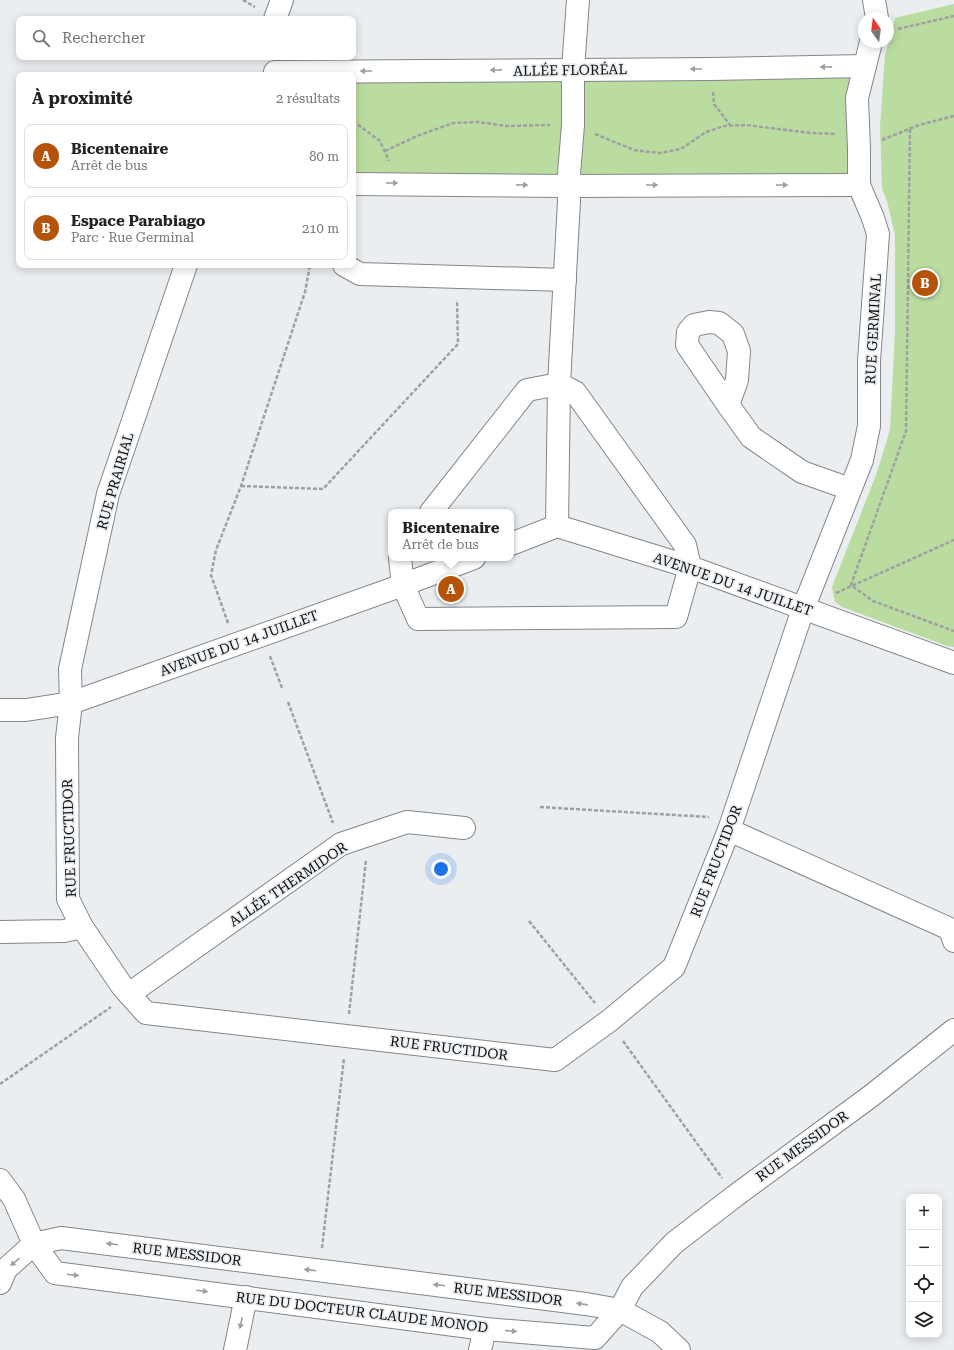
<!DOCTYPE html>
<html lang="fr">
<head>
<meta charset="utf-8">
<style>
  body { margin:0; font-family:"Roboto Serif",serif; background:#f6f6f6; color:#222 }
  .controls { position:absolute; right:12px; bottom:12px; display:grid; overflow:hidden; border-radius:8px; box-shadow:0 2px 10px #0003 }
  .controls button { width:36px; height:36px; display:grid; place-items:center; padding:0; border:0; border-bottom:1px solid #e0e0e0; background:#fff; color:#222; font:20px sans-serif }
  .compass { position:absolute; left:858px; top:12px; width:36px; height:36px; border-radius:50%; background:#fff; box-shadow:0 2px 10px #0003; rotate:346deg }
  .you { position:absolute; left:441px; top:869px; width:14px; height:14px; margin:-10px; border:3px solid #fff; border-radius:50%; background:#1a73e8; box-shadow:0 0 0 6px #1a73e833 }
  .badge { display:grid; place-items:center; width:26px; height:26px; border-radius:50%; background:#b45309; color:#fff; font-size:13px; font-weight:700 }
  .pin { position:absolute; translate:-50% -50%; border:2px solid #fff; box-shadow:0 1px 4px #0006 }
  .popup { position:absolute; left:388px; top:509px; width:126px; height:52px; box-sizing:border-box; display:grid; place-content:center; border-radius:8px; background:#fff; filter:drop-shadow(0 1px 3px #0005); font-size:13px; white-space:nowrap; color:#767676 }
  .popup b { font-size:15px; color:#222 }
  .popup::after { content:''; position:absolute; left:50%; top:100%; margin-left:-8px; border:8px solid transparent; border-top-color:#fff }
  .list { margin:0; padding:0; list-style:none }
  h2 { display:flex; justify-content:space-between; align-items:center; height:52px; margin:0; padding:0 16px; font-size:17px }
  h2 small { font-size:13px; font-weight:400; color:#767676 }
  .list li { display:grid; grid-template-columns:26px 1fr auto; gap:12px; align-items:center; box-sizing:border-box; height:64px; margin:0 8px 8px; padding:0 8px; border:1px solid #e0e0e0; border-radius:8px }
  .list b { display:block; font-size:15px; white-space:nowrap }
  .list p { margin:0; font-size:13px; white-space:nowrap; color:#767676 }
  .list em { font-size:13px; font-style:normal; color:#767676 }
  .icon { flex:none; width:22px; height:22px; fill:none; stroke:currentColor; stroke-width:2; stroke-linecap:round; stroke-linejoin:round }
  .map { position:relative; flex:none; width:954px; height:1350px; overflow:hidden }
  .search { position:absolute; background:#fff; box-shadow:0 2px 10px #0003; left:16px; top:16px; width:340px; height:44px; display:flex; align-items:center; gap:10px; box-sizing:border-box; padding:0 14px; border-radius:8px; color:#767676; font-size:15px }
  .panel { position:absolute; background:#fff; box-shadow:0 2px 10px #0003; left:16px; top:72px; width:340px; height:196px; border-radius:8px }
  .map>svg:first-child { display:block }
</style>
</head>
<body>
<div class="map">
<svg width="954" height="1350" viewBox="0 0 954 1350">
  <rect width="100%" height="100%" fill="#ebeef1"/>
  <g fill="#badca0">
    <path d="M954 4V647L947 646 842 607 835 602 832 587 876 475 890 430 895 330V235L887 201 882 189 880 126 885 55 895 18Z"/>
    <path d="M865 66 859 185 353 186V75Z"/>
  </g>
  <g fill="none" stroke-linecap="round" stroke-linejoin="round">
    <defs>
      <g id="minor">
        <path d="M874 0 877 18"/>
        <path d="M275 19 282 0"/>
        <path d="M275 72 711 69 865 66"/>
        <path d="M353 184 568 186 859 185"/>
        <path d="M186 265 108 494 70 669 71 703 67 738 68 899 82 927 122 986 146 1013 555 1060 609 1021 674 967 729 830 803 609 862 460 869 426V361L878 234 873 218 859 185V149L857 98 871 42"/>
        <path d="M344 265 360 274 565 280"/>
        <path d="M728 405 687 345 688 332 694 325 709 322 719 323 733 334 739 351 737 380 728 405 751 437 802 472 850 489"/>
        <path d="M557 526 559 384 569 201 568 186 573 125V69L578 0"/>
        <path d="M511 544 557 526 690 567 954 663"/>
        <path d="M400 558 403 585 418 619 676 617 690 567 685 545 575 392 559 384 527 390 431 512"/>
        <path d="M0 710H26L71 703 403 585 474 558"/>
        <path d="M729 830 950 929 954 941"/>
        <path d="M0 932 64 931 82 927"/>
        <path d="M129 994 341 844 407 822 464 828"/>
        <path d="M0 1180 14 1199 34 1244 55 1273 485 1329 595 1338 620 1310 632 1287 674 1243 735 1196 871 1096 954 1030"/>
        <path d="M0 1283 6 1269 34 1244 61 1238 586 1304 620 1310 660 1332 679 1350"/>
        <path d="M235 1350 246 1297"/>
        <path d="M480 1350 485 1329"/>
      </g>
    </defs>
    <use href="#minor" stroke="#838688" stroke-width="24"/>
    <g stroke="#9ea0a2" stroke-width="2.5" stroke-dasharray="4 2" stroke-linecap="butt">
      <path d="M243 0 255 7"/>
      <path d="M898 29 954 16"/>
      <path d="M713 92 714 104 730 125"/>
      <path d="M353 121 380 141 389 161"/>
      <path d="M910 129 906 431 851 585 873 601 954 631"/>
      <path d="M595 134 634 150 659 153 681 149 706 132 724 126 746 125 810 133 836 134"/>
      <path d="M882 140 919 125 954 116"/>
      <path d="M385 151 417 136 453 123 478 122 507 126 550 125"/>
      <path d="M241 486 323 489 458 344 457 300"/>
      <path d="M836 593 954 540"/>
      <path d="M228 623 211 575 216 550 241 486 305 292 310 265"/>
      <path d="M270 656 282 688"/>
      <path d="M288 702 333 823"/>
      <path d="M540 807 709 817"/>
      <path d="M529 921 595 1003"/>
      <path d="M349 1014 366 860"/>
      <path d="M623 1041 722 1178"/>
      <path d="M0 1084 111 1007"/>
      <path d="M322 1248 344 1058"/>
    </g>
    <use href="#minor" stroke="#fff" stroke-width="22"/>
  </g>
  <defs><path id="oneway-solid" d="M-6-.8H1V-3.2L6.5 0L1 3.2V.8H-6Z"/></defs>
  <g fill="#9e9f9f">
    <use href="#oneway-solid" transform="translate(826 67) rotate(179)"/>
    <use href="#oneway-solid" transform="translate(696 69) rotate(180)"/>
    <use href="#oneway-solid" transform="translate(496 70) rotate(179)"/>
    <use href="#oneway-solid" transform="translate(366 71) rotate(-180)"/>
    <use href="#oneway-solid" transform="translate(392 183)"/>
    <use href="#oneway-solid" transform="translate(522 185) rotate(1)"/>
    <use href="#oneway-solid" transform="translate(652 185)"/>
    <use href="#oneway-solid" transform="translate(782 185)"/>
    <use href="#oneway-solid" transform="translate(112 1244) rotate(-173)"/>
    <use href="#oneway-solid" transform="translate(15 1262) rotate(139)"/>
    <use href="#oneway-solid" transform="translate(310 1270) rotate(-173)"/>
    <use href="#oneway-solid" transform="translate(73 1275) rotate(7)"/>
    <use href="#oneway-solid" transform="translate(439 1285) rotate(-173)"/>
    <use href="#oneway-solid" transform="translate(202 1291) rotate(7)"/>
    <use href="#oneway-solid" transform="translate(582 1304) rotate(-172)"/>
    <use href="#oneway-solid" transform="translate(241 1323) rotate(102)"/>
    <use href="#oneway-solid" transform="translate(511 1331) rotate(5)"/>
  </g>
  <g text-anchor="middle" stroke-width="3.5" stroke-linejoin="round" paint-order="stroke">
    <g font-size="14" fill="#0d0e0f" stroke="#ebeef1">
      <text transform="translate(570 70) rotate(-1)" y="5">ALLÉE FLORÉAL</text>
      <text transform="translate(873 329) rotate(-87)" y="5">RUE GERMINAL</text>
      <text transform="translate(115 481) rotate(-74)" y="5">RUE PRAIRIAL</text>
      <text transform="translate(733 584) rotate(19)" y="5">AVENUE DU 14 JUILLET</text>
      <text transform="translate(239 643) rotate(-20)" y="5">AVENUE DU 14 JUILLET</text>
      <text transform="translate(69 838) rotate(-92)" y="5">RUE FRUCTIDOR</text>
      <text transform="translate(716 861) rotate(-69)" y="5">RUE FRUCTIDOR</text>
      <text transform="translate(288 884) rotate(-34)" y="5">ALLÉE THERMIDOR</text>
      <text transform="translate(449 1048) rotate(7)" y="5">RUE FRUCTIDOR</text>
      <text transform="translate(802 1146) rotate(-36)" y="5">RUE MESSIDOR</text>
      <text transform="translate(187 1254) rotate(7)" y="5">RUE MESSIDOR</text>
      <text transform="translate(508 1294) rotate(7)" y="5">RUE MESSIDOR</text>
      <text transform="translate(362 1312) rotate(7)" y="5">RUE DU DOCTEUR CLAUDE MONOD</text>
    </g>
  </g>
</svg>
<div class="controls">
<button>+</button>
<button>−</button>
<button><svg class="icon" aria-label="locate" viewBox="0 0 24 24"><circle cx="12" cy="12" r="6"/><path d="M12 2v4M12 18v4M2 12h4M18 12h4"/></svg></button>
<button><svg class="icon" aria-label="layers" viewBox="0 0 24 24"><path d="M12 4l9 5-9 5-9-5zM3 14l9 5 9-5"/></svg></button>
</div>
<svg class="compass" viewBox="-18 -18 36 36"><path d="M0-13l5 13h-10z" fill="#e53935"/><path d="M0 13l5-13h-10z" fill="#767676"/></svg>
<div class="you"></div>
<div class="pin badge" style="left:451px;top:589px">A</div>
<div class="popup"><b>Bicentenaire</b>Arrêt de bus</div>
<div class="pin badge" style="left:925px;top:283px">B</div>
<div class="search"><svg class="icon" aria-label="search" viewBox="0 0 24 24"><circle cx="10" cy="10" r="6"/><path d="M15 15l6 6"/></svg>Rechercher</div>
<section class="panel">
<h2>À proximité<small>2 résultats</small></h2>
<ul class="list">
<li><span class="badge">A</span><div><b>Bicentenaire</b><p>Arrêt de bus</p></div><em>80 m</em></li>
<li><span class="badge">B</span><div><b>Espace Parabiago</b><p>Parc · Rue Germinal</p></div><em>210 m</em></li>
</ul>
</section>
</div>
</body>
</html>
